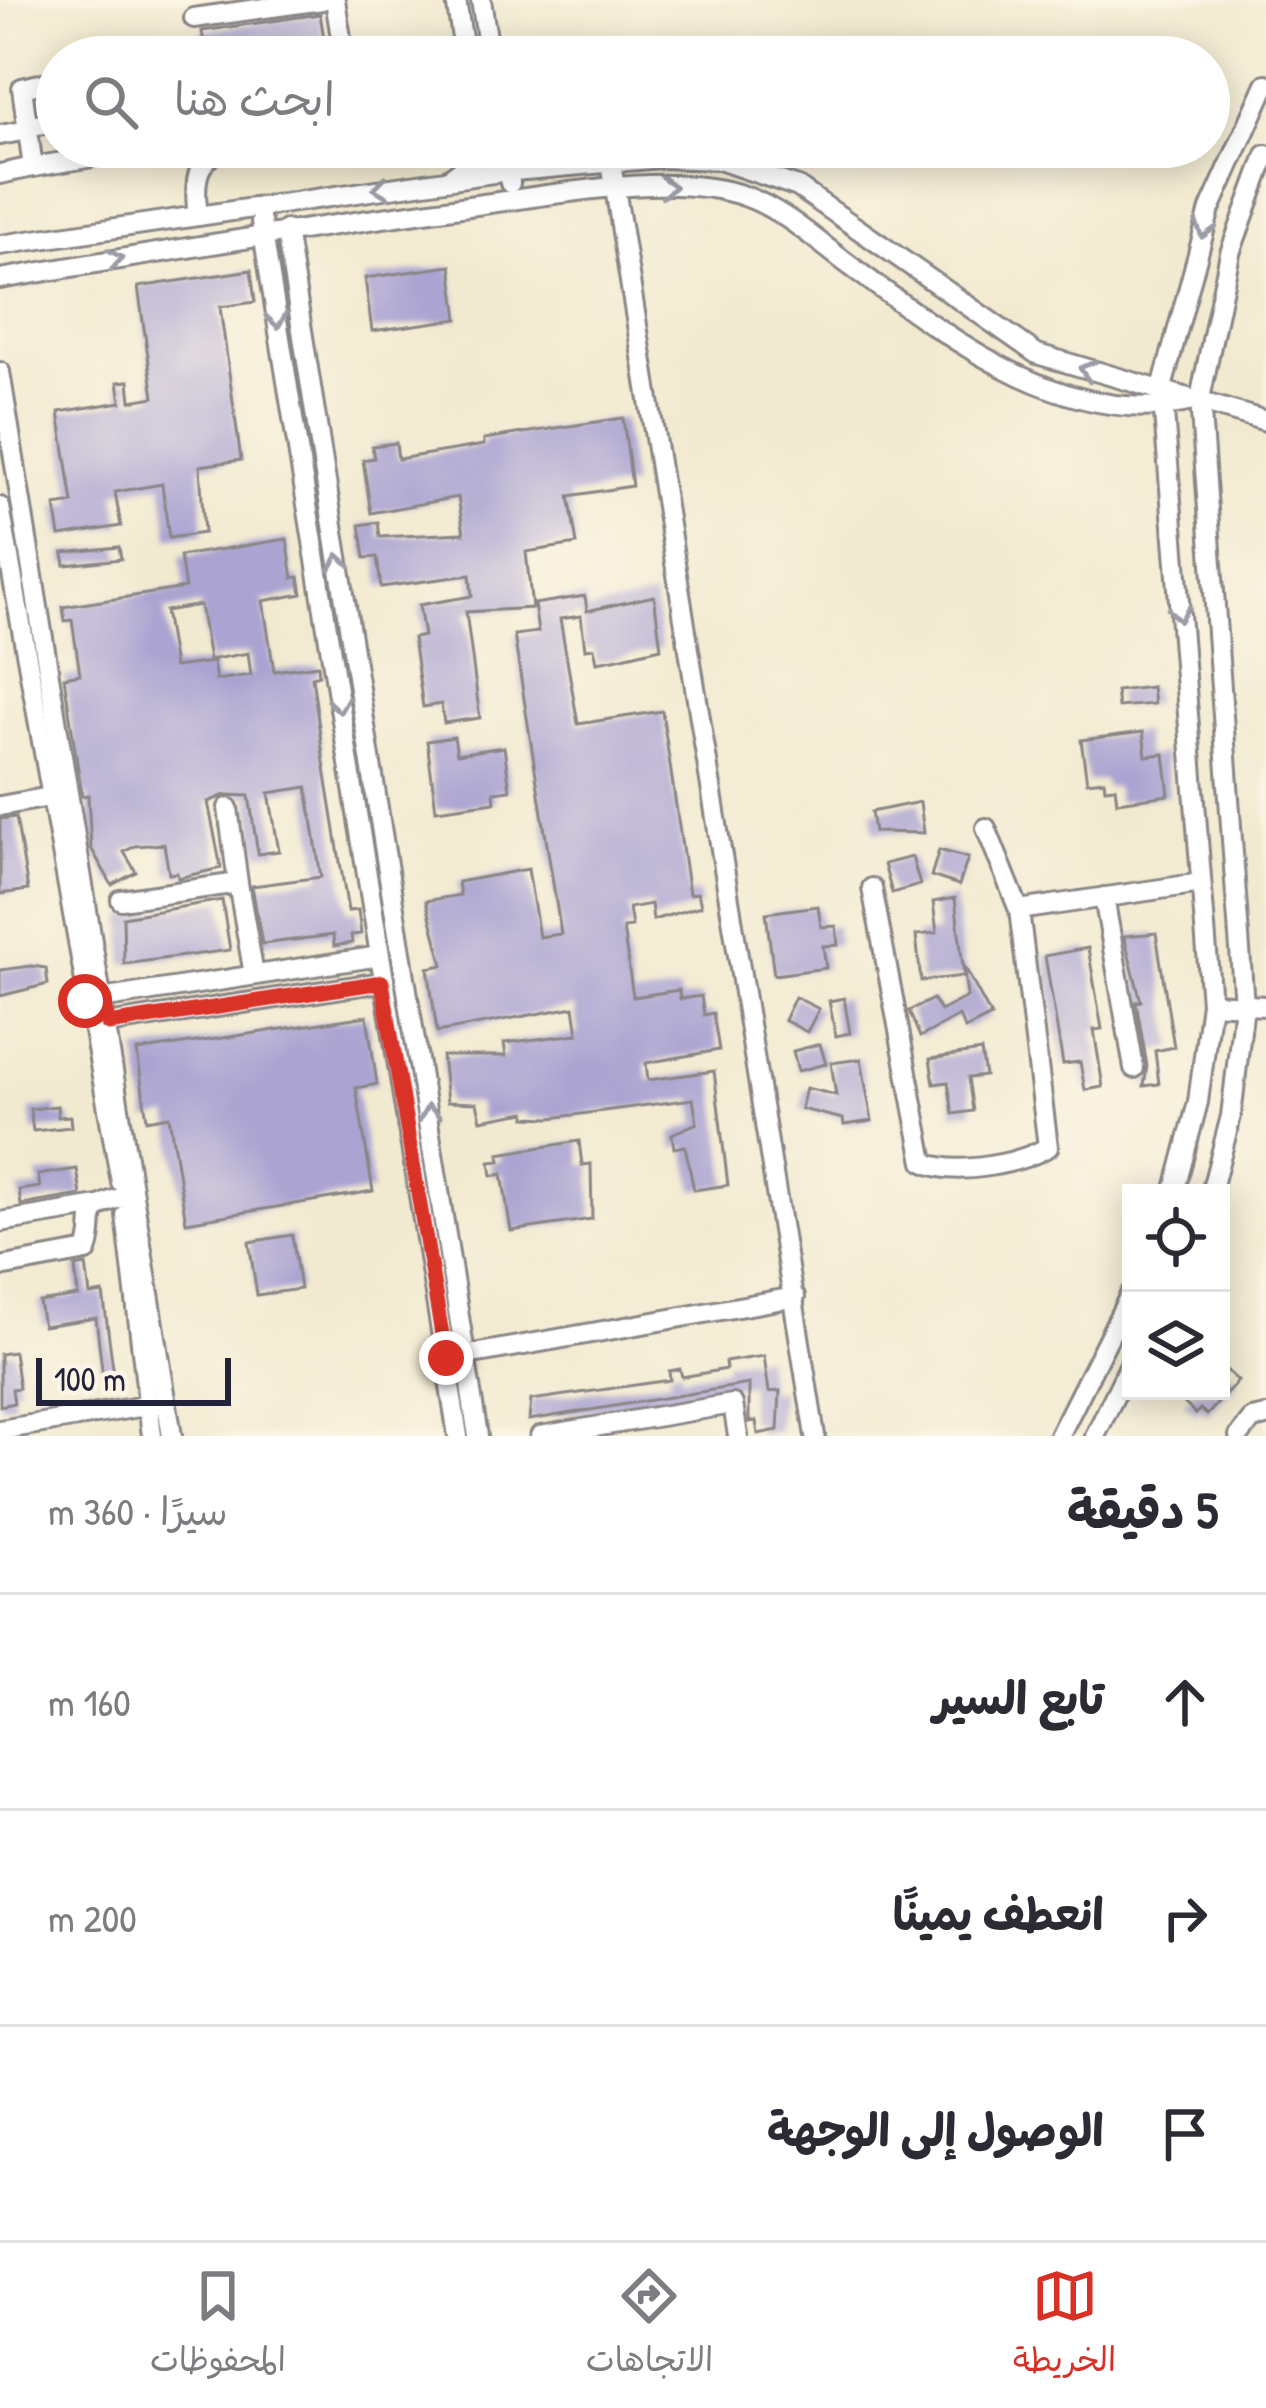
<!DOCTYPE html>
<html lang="ar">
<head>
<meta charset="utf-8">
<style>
  body { margin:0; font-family:"Patrick Hand","Playpen Sans Arabic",sans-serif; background:#f7f7f7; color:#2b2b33; direction:rtl }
  .controls { position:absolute; right:36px; bottom:36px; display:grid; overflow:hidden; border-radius:0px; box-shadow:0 6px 30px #0003 }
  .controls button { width:108px; height:108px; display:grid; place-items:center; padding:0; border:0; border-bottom:3px solid #e1e1e2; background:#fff; color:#2b2b33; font:60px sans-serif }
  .scale { position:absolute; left:36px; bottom:30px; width:195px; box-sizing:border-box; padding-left:12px; border:6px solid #22223b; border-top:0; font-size:33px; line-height:42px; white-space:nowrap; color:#22223b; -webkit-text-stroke:9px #fcf5e5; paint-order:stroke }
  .stop { position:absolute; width:36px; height:36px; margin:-27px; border:9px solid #d93025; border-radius:50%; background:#fff }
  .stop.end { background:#d93025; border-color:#fff; box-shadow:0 3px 12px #0008 }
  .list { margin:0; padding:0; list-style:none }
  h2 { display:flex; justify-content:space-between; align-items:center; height:156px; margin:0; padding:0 48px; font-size:51px }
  h2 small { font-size:39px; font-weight:400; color:#7c7c81 }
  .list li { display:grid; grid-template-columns:78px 1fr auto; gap:36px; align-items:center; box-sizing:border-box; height:216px; padding:0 48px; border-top:3px solid #e1e1e2 }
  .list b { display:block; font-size:45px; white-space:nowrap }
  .list em { font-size:39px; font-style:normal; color:#7c7c81 }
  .icon { flex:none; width:66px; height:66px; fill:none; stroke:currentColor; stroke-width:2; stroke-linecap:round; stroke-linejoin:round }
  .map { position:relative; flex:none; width:1266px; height:1436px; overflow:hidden; direction:ltr }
  .search { position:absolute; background:#fff; box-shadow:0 6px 30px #0003; left:36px; right:36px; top:36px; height:132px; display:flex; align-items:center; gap:30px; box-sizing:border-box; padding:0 42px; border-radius:66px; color:#7c7c81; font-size:45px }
  .sheet { height:804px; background:#fff }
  nav { display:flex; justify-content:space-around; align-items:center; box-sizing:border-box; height:168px; border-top:3px solid #e1e1e2; background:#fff; font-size:33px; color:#7c7c81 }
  nav a { display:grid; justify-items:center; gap:6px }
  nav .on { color:#d93025 }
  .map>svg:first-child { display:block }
</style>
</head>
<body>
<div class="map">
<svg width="1266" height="1436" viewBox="0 0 1266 1436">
  <rect width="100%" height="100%" fill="#fcf5e5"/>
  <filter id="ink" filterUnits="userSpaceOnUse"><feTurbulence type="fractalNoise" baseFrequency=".00833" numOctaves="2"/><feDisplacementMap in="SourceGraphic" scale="24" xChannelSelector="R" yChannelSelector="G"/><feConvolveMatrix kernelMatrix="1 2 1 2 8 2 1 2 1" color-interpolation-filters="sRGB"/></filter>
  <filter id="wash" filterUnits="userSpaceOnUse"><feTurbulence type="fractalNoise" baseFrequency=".004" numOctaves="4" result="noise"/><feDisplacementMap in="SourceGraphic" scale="48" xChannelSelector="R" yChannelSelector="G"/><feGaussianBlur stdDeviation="2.7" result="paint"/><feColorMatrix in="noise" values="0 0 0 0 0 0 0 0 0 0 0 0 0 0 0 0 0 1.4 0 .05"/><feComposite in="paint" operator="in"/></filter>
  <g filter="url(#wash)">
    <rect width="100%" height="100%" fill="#f2ead0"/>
    <g id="blocks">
      <g fill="#aba4d2" fill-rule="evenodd">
        <path d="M320 14 327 57H206L202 31Z"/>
        <path d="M451 266 458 319 372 331 365 278Z"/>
        <path d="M251 270 255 302 220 307 241 460 200 466 204 533 169 538 162 484 115 492 121 526 60 536 55 506 73 503 59 412 121 402 118 382 129 381 131 401 154 397 138 287Z"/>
        <path d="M623 418 632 486 569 496 577 544 526 552 532 608 466 612 480 718 444 723 441 704 423 707 413 638 424 636 419 605 472 596 470 575 381 587 377 557 365 558 360 525 378 522 380 537 464 533 458 497 371 513 363 460 374 458 372 446 396 443 398 459 484 445V439Z"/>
        <path d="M287 539 293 578 299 577 302 594 263 601 274 671 318 665 319 675 312 677 324 763 348 911 358 910 361 934 351 935 352 943 334 946 333 935 262 944 252 886 321 877 307 787 269 793 279 851 258 854 249 796 225 795 208 802 221 868 178 878 177 873 169 874 164 844 135 846 124 852 136 872 112 885 91 848 88 795 82 796 64 677 80 674 72 620 65 621 63 607 185 588 180 556ZM200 605 209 660 248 653 251 675 216 680 213 662 174 667 165 611Z"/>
        <path d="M119 547 121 559 65 565 63 553Z"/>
        <path d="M585 596 587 611 654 596 661 648 614 659 597 662 594 648 585 649 581 616 560 619 578 724 662 711 689 894 698 893 701 906 653 920 651 904 629 908 632 927 623 928 633 997 679 990 680 999 701 996 704 1015 713 1013 719 1050 646 1063 648 1080 714 1071 728 1185 694 1190 685 1146 674 1148 672 1134 697 1123 693 1099 551 1118 526 1117V1112L481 1120 477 1103 447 1102 442 1056H506L504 1043 578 1034 574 1007 437 1032 428 968 443 965 426 901 460 895 458 882 528 869 539 937 561 934 514 635 538 632 534 604Z"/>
        <path d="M1152 687 1154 704 1118 707 1116 691Z"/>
        <path d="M1143 732 1146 756 1164 754 1169 795 1117 802 1115 787 1105 788 1104 780 1087 782 1081 740Z"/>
        <path d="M454 737 457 754 504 747 510 790 494 792 495 802 436 810 427 741Z"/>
        <path d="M920 802 924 833 874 832 871 812Z"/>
        <path d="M16 817 28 890 0 894V819Z"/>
        <path d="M939 850 968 858 959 885 931 876Z"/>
        <path d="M912 857 920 885 892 893 884 864Z"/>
        <path d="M955 898 964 976 921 981 916 935 937 933 933 902Z"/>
        <path d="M222 900 230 950 124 964 123 917Z"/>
        <path d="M818 906 821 927 836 926 838 945 823 946 826 968 774 975 766 913Z"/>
        <path d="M1156 933 1174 1047 1155 1051 1159 1084 1144 1086 1147 1066 1136 1002 1141 1001 1124 936Z"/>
        <path d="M1088 948 1102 1029 1094 1030 1103 1087 1085 1090 1080 1062 1063 1064 1045 956Z"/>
        <path d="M963 964 991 1016 965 1029 959 1016 920 1037 909 1011 933 999 940 1011 967 997Z"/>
        <path d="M31 966 46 968 48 984 0 996V970Z"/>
        <path d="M795 997 819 1009 807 1032 784 1020Z"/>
        <path d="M844 998 850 1033 836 1036 829 1001Z"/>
        <path d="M367 1016 377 1084 356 1088 373 1191 186 1222 169 1116 147 1120 137 1051Z"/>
        <path d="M820 1044 826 1064 798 1071 793 1051Z"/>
        <path d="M981 1051 985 1076 968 1078 973 1111 953 1114 948 1082 934 1084 930 1059Z"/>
        <path d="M861 1059 872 1121 844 1125 843 1119 801 1109 806 1088 836 1095 831 1063Z"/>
        <path d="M57 1106 58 1117 70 1116 71 1127 33 1131 30 1109Z"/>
        <path d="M579 1141 582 1165 591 1164 592 1219 511 1231 502 1174 492 1176 490 1162 500 1161 499 1154Z"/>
        <path d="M77 1169 81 1195 21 1205 19 1190 40 1187 38 1175Z"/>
        <path d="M292 1235 300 1289 257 1295 249 1242Z"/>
        <path d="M86 1265 90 1295 103 1293 114 1376 103 1378 96 1318 43 1326 39 1302 78 1296 75 1267Z"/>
        <path d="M14 1352 19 1388 12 1389 14 1403 0 1406V1354Z"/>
        <path d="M764 1356 769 1392 780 1391 778 1430 758 1434 756 1421 749 1422V1384L529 1420 531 1400 670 1380 669 1371 680 1369 682 1377 726 1369 725 1362Z"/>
        <path d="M1221 1365 1238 1381 1207 1415 1200 1409 1196 1414 1184 1403 1195 1391H1221Z"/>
      </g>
    </g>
  </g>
  <g filter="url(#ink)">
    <use href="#blocks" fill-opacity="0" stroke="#8a8686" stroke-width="3"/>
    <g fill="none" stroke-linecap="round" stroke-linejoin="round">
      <defs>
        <g id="minor">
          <path d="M335 0 344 57"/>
          <path d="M456 0 465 57"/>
          <path d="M481 0 490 57"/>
          <path d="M194 18 322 0"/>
          <path d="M57 80 22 88 33 167 153 147"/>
          <path d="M29 126 57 122"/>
          <path d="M0 135 28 130"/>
          <path d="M504 147 510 183"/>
          <path d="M611 163 815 1436"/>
          <path d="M0 174 33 167"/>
          <path d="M450 178 474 160 478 147"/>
          <path d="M198 216C193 180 195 154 235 147"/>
          <path d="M261 221 458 1436"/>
          <path d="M286 230 478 1436"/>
          <path d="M0 245 493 173 661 158 719 160 798 187 1037 354 1266 421"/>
          <path d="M0 279C159 252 317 226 476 205 554 195 673 170 747 197 785 211 819 243 852 267 948 338 1071 433 1196 400"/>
          <path d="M0 372 172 1436"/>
          <path d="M0 507 121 1182"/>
          <path d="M0 806 50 797"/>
          <path d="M228 808 238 883"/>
          <path d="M872 888 924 1162C954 1177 1019 1164 1048 1147L1019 910 986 828"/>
          <path d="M1104 897 1134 1068"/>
          <path d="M121 900 238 883 254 975"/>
          <path d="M1019 910 1201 883"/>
          <path d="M94 1000 380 956"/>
          <path d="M1211 1003 1266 1006"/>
          <path d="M100 1025 382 982"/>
          <path d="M1174 1193 1198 1102 1211 1003 1162 388 1210 209 1266 84"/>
          <path d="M1211 1193 1231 1116 1244 1005 1200 399 1230 253 1266 155"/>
          <path d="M126 1215 152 1436"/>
          <path d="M0 1222 98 1206"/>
          <path d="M0 1267 87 1251C99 1218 77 1209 124 1197"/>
          <path d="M456 1357 795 1297"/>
          <path d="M0 1430 157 1404"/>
          <path d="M540 1436 733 1404 738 1436"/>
          <path d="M1059 1436 1131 1293"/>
          <path d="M1095 1436 1131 1362"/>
          <path d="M1239 1436 1252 1419 1266 1416"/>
        </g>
      </defs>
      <use href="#minor" stroke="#8a8686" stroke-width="24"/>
      <use href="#minor" stroke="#fff" stroke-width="18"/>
    </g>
    <defs><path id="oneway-chevron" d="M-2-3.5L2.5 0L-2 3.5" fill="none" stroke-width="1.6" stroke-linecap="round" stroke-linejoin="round" transform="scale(3)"/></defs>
    <g stroke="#9c9ca7">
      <use href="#oneway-chevron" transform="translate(668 187) rotate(-2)"/>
      <use href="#oneway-chevron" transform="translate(381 188) rotate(172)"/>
      <use href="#oneway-chevron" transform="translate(1204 230) rotate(107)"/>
      <use href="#oneway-chevron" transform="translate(115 259) rotate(-10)"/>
      <use href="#oneway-chevron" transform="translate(277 320) rotate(81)"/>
      <use href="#oneway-chevron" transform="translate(1087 370) rotate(-163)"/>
      <use href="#oneway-chevron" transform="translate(339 562) rotate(-99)"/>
      <use href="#oneway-chevron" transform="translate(1179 614) rotate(85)"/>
      <use href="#oneway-chevron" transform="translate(339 705) rotate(81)"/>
      <use href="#oneway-chevron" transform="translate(429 1113) rotate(-99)"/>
    </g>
  </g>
  <g fill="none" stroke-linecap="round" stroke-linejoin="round" filter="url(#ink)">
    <path stroke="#d93025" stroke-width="15" d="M85 1001 104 998 108 1024 382 982 446 1358"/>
  </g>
</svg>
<div class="controls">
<button><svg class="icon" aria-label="locate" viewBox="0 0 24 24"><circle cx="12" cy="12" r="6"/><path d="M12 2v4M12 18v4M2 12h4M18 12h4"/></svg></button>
<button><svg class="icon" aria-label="layers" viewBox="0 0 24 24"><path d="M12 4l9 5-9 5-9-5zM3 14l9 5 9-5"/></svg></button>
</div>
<div class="scale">100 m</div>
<div class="stop" style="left:85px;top:1001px"></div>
<div class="stop end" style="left:446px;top:1358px"></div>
<div class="search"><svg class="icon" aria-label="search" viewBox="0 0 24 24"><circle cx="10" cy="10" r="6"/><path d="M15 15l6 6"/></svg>ابحث هنا</div>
</div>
<section class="sheet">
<h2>5 دقيقة<small>سيرًا · 360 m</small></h2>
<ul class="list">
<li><svg class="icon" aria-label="ahead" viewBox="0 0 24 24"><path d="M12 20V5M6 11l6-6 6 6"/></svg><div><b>تابع السير</b></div><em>160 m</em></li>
<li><svg class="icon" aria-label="right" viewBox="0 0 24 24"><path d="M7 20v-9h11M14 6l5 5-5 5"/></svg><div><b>انعطف يمينًا</b></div><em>200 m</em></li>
<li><svg class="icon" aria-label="arrive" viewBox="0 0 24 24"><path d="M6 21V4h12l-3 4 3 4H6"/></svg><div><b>الوصول إلى الوجهة</b></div></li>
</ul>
</section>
<nav>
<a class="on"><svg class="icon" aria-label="map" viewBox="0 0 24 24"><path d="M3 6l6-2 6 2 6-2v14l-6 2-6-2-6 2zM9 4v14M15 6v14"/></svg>الخريطة</a>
<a><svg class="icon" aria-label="directions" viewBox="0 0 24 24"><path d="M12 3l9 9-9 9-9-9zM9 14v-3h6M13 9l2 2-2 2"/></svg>الاتجاهات</a>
<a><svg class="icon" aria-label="saved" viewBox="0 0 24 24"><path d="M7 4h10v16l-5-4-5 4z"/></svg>المحفوظات</a>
</nav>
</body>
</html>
